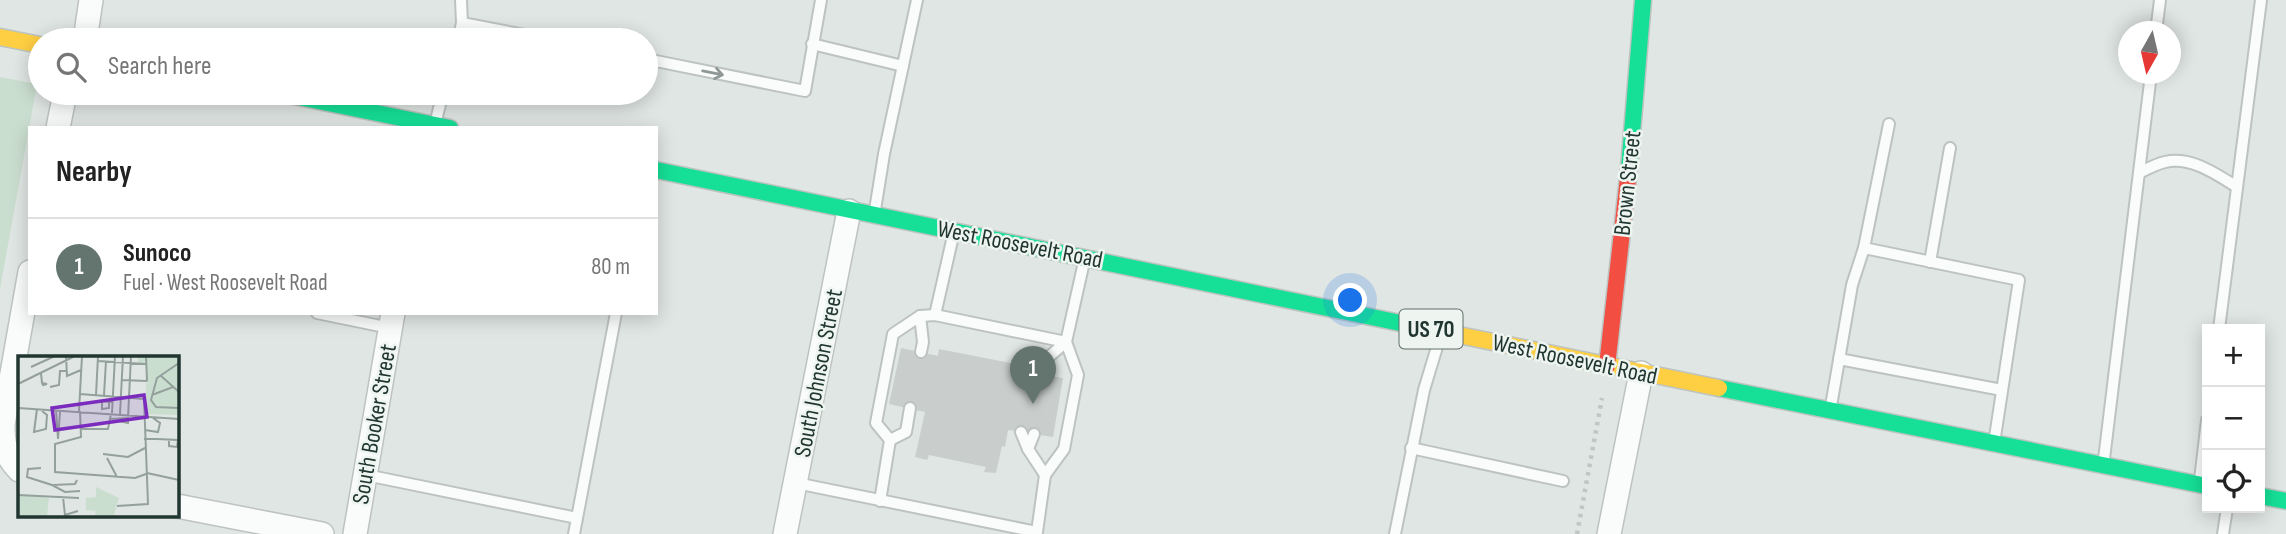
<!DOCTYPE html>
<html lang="en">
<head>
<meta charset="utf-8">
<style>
  body { margin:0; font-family:"Sofia Sans Condensed",sans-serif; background:#f6f6f6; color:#222 }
  .controls { position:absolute; right:21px; bottom:21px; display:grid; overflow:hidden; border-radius:0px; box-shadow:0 4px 18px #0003 }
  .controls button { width:63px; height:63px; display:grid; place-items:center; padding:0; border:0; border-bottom:2px solid #e0e0e0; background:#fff; color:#222; font:35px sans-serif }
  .compass { position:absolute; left:2118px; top:21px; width:63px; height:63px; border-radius:50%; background:#fff; box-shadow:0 4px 18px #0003; rotate:188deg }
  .you { position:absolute; left:1351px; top:301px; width:24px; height:24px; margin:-18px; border:5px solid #fff; border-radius:50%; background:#1a73e8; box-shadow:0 0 0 10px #1a73e833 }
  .badge { display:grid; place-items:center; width:46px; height:46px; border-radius:50%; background:#64746f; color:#fff; font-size:23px; font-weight:700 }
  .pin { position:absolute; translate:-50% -58px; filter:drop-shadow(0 2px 4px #0008) }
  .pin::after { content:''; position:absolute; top:37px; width:24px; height:21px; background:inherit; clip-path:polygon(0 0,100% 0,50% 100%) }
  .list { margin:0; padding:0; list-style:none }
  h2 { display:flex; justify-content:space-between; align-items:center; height:91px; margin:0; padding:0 28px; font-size:30px }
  h2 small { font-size:23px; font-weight:400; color:#767676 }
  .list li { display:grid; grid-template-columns:46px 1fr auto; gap:21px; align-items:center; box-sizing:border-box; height:98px; padding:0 28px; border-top:2px solid #e0e0e0 }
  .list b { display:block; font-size:26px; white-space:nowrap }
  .list p { margin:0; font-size:23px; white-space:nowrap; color:#767676 }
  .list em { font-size:23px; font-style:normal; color:#767676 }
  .icon { flex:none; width:38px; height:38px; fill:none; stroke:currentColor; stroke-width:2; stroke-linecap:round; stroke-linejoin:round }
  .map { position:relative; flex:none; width:2286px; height:534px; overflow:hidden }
  .search { position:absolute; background:#fff; box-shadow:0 4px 18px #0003; left:28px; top:28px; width:630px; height:77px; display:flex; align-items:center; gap:18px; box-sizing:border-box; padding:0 24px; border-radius:38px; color:#767676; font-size:26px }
  .panel { position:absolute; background:#fff; box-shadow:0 4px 18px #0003; left:28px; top:126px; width:630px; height:189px; border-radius:0px }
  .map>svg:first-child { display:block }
</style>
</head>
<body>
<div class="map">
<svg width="2286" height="534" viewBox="0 0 2286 534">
  <rect width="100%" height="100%" fill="#e0e6e3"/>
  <path fill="#cadecf" d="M0 77 37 84 0 289Z"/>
  <path fill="#c9cecc" d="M901 348 938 356 939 349 1020 365 1019 371 1063 378 1053 437 1008 430 1005 447 1002 446 996 473 984 472 986 467 929 455 927 460 915 457 925 412 889 404Z"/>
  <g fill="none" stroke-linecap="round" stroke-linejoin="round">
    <defs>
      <g id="lane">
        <path d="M461 0 462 23 551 40"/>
        <path d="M2156 32 2160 0"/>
        <path d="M458 40 462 23"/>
        <path d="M812 44 903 66"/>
        <path d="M646 59 805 91 821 0"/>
        <path d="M436 120 443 93"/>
        <path d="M1889 124 1864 248 2019 280 1995 437"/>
        <path d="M2139 173C2147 169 2156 164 2165 162 2191 156 2216 174 2237 187"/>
        <path d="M875 210 884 154 917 0"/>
        <path d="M1930 262 1950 148"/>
        <path d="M317 313 390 328"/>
        <path d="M935 315 953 236"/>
        <path d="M920 316 923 342 921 352"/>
        <path d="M2219 329 2261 0"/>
        <path d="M1839 359 2002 390"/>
        <path d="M1031 374 1044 361"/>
        <path d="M1046 377 1044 361 1066 342 1084 262"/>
        <path d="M1831 406 1852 285 1864 248"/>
        <path d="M1021 432 1028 449"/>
        <path d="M1034 434 1028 449 1045 475"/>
        <path d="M890 440 906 432 910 408"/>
        <path d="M1411 448 1563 481"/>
        <path d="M2104 459 2151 74"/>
        <path d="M366 475 577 518"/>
        <path d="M2200 480 2207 420"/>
        <path d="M796 483 1037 532 1045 475 1064 449 1078 375 1066 342 935 315 920 316 893 334 876 423 890 440 880 501"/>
        <path d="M574 534 616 313"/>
        <path d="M1395 534 1424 390 1440 337"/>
        <path d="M2223 534 2227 508"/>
      </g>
      <g id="street">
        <path d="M85 40 91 0"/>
        <path d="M58 128 65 93"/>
        <path d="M19 470C5 455 3 444 3 424L30 272"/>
        <path d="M177 506 322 534"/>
        <path d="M355 534 393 313"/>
        <path d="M785 534 849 211"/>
        <path d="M1609 534 1641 373"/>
      </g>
      <g id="fast">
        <path d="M279 93 450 128"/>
        <path d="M1629 169 1643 0"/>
        <path d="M656 170 1449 333"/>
        <path d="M1719 388 2207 486"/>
        <path d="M2260 496 2286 501"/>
      </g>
      <g id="slow">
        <path d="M0 37 40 45"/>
        <path d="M1449 333 1719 388"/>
      </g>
      <path id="jam" d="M1607 366 1629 169"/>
    </defs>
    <use href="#lane" stroke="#bdc3c0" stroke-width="14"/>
    <use href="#street" stroke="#bdc3c0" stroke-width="26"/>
    <use href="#fast" stroke="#bdc3c0" stroke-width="19"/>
    <use href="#slow" stroke="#bdc3c0" stroke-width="19"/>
    <use href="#jam" stroke="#bdc3c0" stroke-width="19"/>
    <path stroke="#bfc7c5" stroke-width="4.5" stroke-dasharray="3.5 5" stroke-linecap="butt" d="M1577 534 1602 398"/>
    <use href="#lane" stroke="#fafbfb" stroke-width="10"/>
    <use href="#street" stroke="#fafbfb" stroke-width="23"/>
    <use href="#fast" stroke="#16e098" stroke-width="16"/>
    <use href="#slow" stroke="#ffcf43" stroke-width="16"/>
    <use href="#jam" stroke="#f24e42" stroke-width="16"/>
  </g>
  <defs><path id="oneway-shaft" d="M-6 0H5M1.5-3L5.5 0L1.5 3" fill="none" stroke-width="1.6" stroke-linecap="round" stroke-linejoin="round" transform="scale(1.75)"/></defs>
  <use stroke="#8e9896" href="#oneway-shaft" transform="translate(713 73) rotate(11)"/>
  <g text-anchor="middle" stroke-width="5" stroke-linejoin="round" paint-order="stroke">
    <rect fill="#eef5f1" stroke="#5e6f6a" stroke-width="2" x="1399.5" y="309.5" width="63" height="39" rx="5"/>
    <g font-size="23" font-weight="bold" fill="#213630">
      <text x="1431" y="337">US 70</text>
    </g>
    <g font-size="24" fill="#213630" stroke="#eef5f1">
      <text transform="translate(1627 183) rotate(-84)" y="8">Brown Street</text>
      <text transform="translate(1020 244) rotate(11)" y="8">West Roosevelt Road</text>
      <text transform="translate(1575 359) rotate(12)" y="8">West Roosevelt Road</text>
      <text transform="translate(818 373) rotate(-79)" y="8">South Johnson Street</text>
      <text transform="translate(374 424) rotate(-80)" y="8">South Booker Street</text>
    </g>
  </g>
  <g transform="translate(18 356)">
    <rect width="161" height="161" fill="#e0e6e3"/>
    <path d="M120 0H161V59L127 58 129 8 120 7ZM78 131 101 142 96 159 107 161H78L77 155 68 154V142L78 141ZM0 138 31 142 29 161H0Z" fill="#cadecf"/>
    <path fill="none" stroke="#94a09b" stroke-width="2" d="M48 0 49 20 63 14M128 0 129 25M80 5 128 8M161 7 139 22 133 44 138 51 161 52M13 11 37 0M23 17 24 27 29 28 25 29 24 27M142 19 161 36M103 24 129 25M0 28 57 0M32 31 41 29 42 15H49M62 38 126 43 130 148 99 150M78 39 80 0M86 39 88 5M134 39 155 31M91 46V52L84 53V45L91 46H94M0 52 161 63M19 53 16 76 28 73 29 59 24 55M38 54 40 83 42 56M61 55 64 0M62 55 63 81 37 88V116L117 122 128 118M94 57 97 0M102 58 105 0M110 62 113 0M92 63 110 62V67L96 64M63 73H90L93 58M127 74 140 76 142 67 135 62M126 83H139L160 84 159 91 151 90V84M85 98 110 101 127 92M89 102 99 121M23 112 10 113 9 121 34 129M129 117 161 124M59 124 57 128 34 129 47 136 62 135M0 139 61 142M45 141 47 159 60 155"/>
    <path fill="#7b2cbf" fill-opacity="0.15" stroke="#7b2cbf" stroke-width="3.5" d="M126 39 129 61 37 74 34 52Z"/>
    <rect width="161" height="161" fill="none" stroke="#213630" stroke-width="3.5"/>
  </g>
</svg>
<div class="controls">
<button>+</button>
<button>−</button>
<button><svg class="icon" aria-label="locate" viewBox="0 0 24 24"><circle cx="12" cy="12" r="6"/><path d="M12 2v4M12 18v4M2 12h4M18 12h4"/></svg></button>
</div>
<svg class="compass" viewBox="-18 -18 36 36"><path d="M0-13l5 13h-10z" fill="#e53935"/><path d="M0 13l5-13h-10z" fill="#767676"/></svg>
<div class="you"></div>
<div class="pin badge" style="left:1033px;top:404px">1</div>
<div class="search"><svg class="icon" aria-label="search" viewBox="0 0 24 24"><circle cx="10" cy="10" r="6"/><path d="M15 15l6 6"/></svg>Search here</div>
<section class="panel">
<h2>Nearby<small></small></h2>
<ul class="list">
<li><span class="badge">1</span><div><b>Sunoco</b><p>Fuel · West Roosevelt Road</p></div><em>80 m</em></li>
</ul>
</section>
</div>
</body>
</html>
